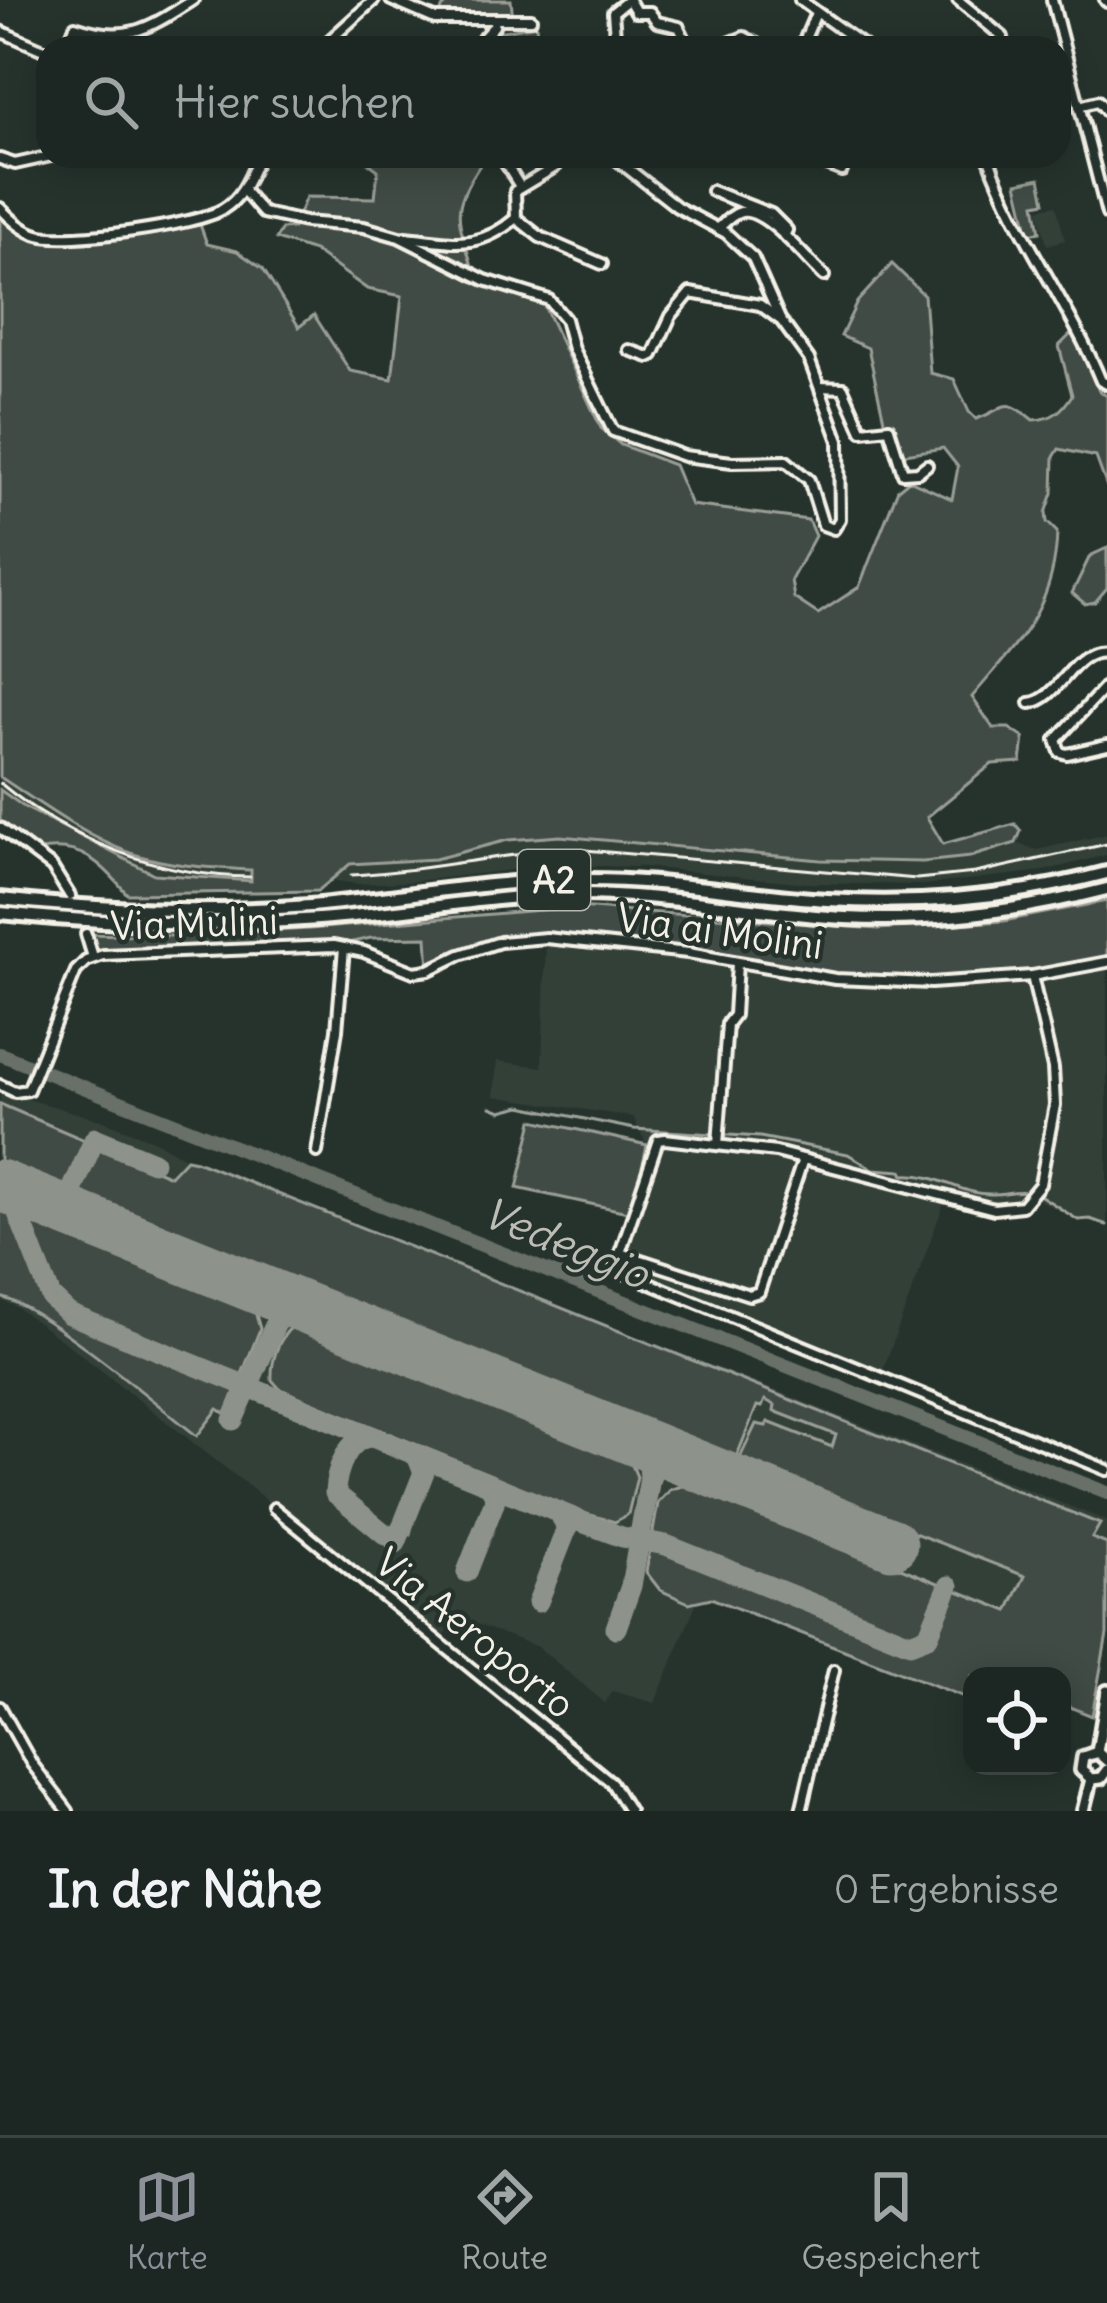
<!DOCTYPE html>
<html lang="de">
<head>
<meta charset="utf-8">
<style>
  body { margin:0; font-family:Delius,sans-serif; background:#29322f; color:#f1f3f6 }
  .controls { position:absolute; right:36px; bottom:36px; display:grid; overflow:hidden; border-radius:24px; box-shadow:0 6px 30px #0003 }
  .controls button { width:108px; height:108px; display:grid; place-items:center; padding:0; border:0; border-bottom:3px solid #3a4340; background:#1c2622; color:#f1f3f6; font:60px sans-serif }
  .list { margin:0; padding:0; list-style:none }
  h2 { display:flex; justify-content:space-between; align-items:center; height:156px; margin:0; padding:0 48px; font-size:51px }
  h2 small { font-size:39px; font-weight:400; color:#a0a5a5 }
  .icon { flex:none; width:66px; height:66px; fill:none; stroke:currentColor; stroke-width:2; stroke-linecap:round; stroke-linejoin:round }
  .map { position:relative; flex:none; width:1107px; height:1811px; overflow:hidden }
  .search { position:absolute; background:#1c2622; box-shadow:0 6px 30px #0003; left:36px; right:36px; top:36px; height:132px; display:flex; align-items:center; gap:30px; box-sizing:border-box; padding:0 42px; border-radius:36px; color:#a0a5a5; font-size:45px }
  .sheet { height:324px; background:#1c2622 }
  nav { display:flex; justify-content:space-around; align-items:center; box-sizing:border-box; height:168px; border-top:3px solid #3a4340; background:#1c2622; font-size:33px; color:#a0a5a5 }
  nav a { display:grid; justify-items:center; gap:6px }
  nav .on { color:#8c9099 }
  .map>svg:first-child { display:block }
</style>
</head>
<body>
<div class="map">
<svg width="1107" height="1811" viewBox="0 0 1107 1811">
  <rect width="100%" height="100%" fill="#26332d"/>
  <filter id="ink" filterUnits="userSpaceOnUse"><feTurbulence type="fractalNoise" baseFrequency=".00833" numOctaves="2"/><feDisplacementMap in="SourceGraphic" scale="24" xChannelSelector="R" yChannelSelector="G"/><feConvolveMatrix kernelMatrix="1 2 1 2 8 2 1 2 1" color-interpolation-filters="sRGB"/></filter>
  <g filter="url(#ink)">
    <g fill="#333f39">
      <path d="M1056 205 1065 240 1047 245 1038 209Z"/>
      <path d="M0 777 64 819 129 852 203 867 251 870V882L154 874 24 807 0 790Z"/>
      <path d="M1107 834V855L1043 871 924 885 806 883 644 867 557 865 407 882 356 884 331 880 350 864 435 859 508 840 560 836 821 860 923 862 970 857 1016 843 1037 850Z"/>
      <path d="M546 938 1107 962V1225L1090 1219 1078 1220 1033 1197 1009 1211 946 1198 880 1378 615 1269 647 1146 633 1117 494 1096 497 1061 542 1067Z"/>
      <path d="M0 1091 104 1121 155 1141 186 1159 1107 1521V1634L1092 1716 1062 1704V1676H972V1700L709 1597 696 1604 655 1703 612 1691 605 1703 538 1647 460 1618 442 1638 75 1350 15 1306 0 1300Z"/>
    </g>
    <g fill="#414b45" stroke="#9a9e96" stroke-width="3">
      <path d="M451 0H511L513 19 439 20 442 8Z"/>
      <path d="M536 25 539 48H488L487 37 492 33Z"/>
      <path d="M359 156H486C446 215 458 214 476 280L540 297 601 428 621 445 674 465 691 505 808 520 815 536 791 580 794 598 818 614 859 587 898 489 909 480 952 499 958 467 943 448 892 456 868 348 841 336 857 302 892 264 924 295 930 373 954 379 969 412 976 419C1008 409 1001 394 1033 420 1053 419 1062 411 1072 395L1059 346 1073 332 1099 391 1107 396V487L1096 457 1059 449 1054 457 1053 493 1046 513 1047 522 1057 532C1055 609 1018 642 972 697L993 728H1009L1024 738 1021 762 992 764 927 817 943 844 1015 824 1021 831 1016 843 970 857 923 862 821 860 560 836 508 840 435 859 350 864 318 891 127 894C102 863 79 841 37 851L0 822V790L24 807 154 874 251 881V870C211 868 168 866 130 853 84 836 41 804 0 777V208L41 236 124 234 197 216 207 244 237 251 263 269 299 327 314 315 350 371 392 379 402 296 367 289 314 251 276 239 282 229 293 228 306 197 375 198 378 170Z"/>
      <path d="M1040 178 1045 202 1035 204 1040 232 1029 234 1017 183Z"/>
      <path d="M1107 548V588L1095 602 1085 604 1072 593 1090 556Z"/>
      <path d="M1107 901V962L992 980 835 979 546 938 501 942 429 970 427 937 371 938 334 946 93 957 86 934 172 936 309 929 578 907 878 929 1004 921Z"/>
      <path d="M0 1104 87 1141 69 1182 55 1190 0 1168Z"/>
      <path d="M533 1120 647 1145 632 1213 517 1188Z"/>
      <path d="M99 1146 170 1176 186 1159 196 1161 1100 1524 1092 1538 1107 1544V1634L1092 1716 1062 1704V1676H972V1700L711 1598 689 1603 660 1590 646 1572 658 1503 671 1489 691 1484 1008 1611 1025 1576 737 1464 756 1424 766 1426 768 1422 832 1447 836 1435 774 1411 775 1405 765 1400 762 1407 757 1406 734 1463 82 1201 78 1185Z"/>
      <path d="M0 1206 255 1311 260 1329 226 1414 218 1409 197 1436C156 1404 42 1306 0 1297Z"/>
      <path d="M293 1326 629 1458 637 1477 628 1514 615 1522 587 1514 280 1389 272 1380C271 1361 278 1338 293 1326Z"/>
    </g>
    <g fill="none" stroke-linecap="round" stroke-linejoin="round">
      <g stroke="#9fa39b" stroke-width="3">
        <path d="M491 1107 501 1111 521 1106 634 1129 760 1137 848 1154 873 1169 902 1171 904 1175C939 1173 958 1194 990 1194 1004 1195 1012 1190 1028 1192"/>
        <path d="M1038 1194 1078 1220 1090 1219 1107 1225"/>
        <path d="M0 1719 61 1811"/>
      </g>
      <path stroke="#676f68" stroke-width="14" d="M0 1054 1107 1493"/>
      <g stroke="#8d928a" stroke-width="21">
        <path d="M8 1188 51 1297 69 1314 587 1524 622 1537 666 1545 910 1643 928 1636 949 1586"/>
        <path d="M63 1211 95 1138 153 1162"/>
        <path d="M256 1290 274 1303 276 1323 290 1310 310 1311"/>
        <path d="M233 1420 276 1323"/>
        <path d="M619 1434 648 1452 650 1478 655 1467 668 1459 708 1470"/>
        <path d="M371 1437C347 1438 336 1471 335 1493L386 1535 395 1536 402 1530"/>
        <path d="M396 1543 424 1472 417 1456"/>
        <path d="M467 1572 494 1503 495 1494 487 1483"/>
        <path d="M538 1602 567 1528 559 1512"/>
        <path d="M616 1628 631 1586 650 1478"/>
      </g>
      <path stroke="#8d928a" stroke-width="51" d="M0 1185 892 1544"/>
      <defs>
        <g id="minor">
          <path d="M391 0 435 19H531"/>
          <path d="M629 0 636 12H650L657 22 679 27 689 48"/>
          <path d="M800 0 867 48"/>
          <path d="M958 0 1003 37"/>
          <path d="M1052 0 1107 214"/>
          <path d="M1105 0 1107 2"/>
          <path d="M0 31 48 52"/>
          <path d="M121 36 139 48"/>
          <path d="M66 48 75 26C128 44 149 28 193 0"/>
          <path d="M321 48 374 0"/>
          <path d="M484 48 483 38 494 26 495 19"/>
          <path d="M616 48 613 12 628 0"/>
          <path d="M716 48 744 37 764 48"/>
          <path d="M801 48 816 13"/>
          <path d="M1079 106 1098 101 1107 112"/>
          <path d="M501 156 519 185"/>
          <path d="M564 156 555 167 515 191 516 218 540 237 602 264"/>
          <path d="M805 156 842 171"/>
          <path d="M988 156C1016 235 1069 303 1101 381L1107 384"/>
          <path d="M0 159 15 164 51 156"/>
          <path d="M243 190 263 213 305 222 364 227 399 237 485 280 549 300 565 319 573 349 613 431 684 456 732 462 786 461 809 480 823 525 834 529 840 519 839 441 809 359 780 319 753 258 726 233 677 207 612 156"/>
          <path d="M712 191 771 214 787 230 784 236"/>
          <path d="M0 208C11 219 23 231 38 235 66 244 199 225 223 209 243 197 250 176 259 156"/>
          <path d="M718 229C725 222 732 214 741 212 765 207 807 260 824 276"/>
          <path d="M405 237C451 241 477 252 516 218"/>
          <path d="M629 350 649 357 653 355 671 316 690 293 760 305 779 319"/>
          <path d="M820 387 843 388 862 431 889 428 903 473 918 472 927 465"/>
          <path d="M1107 685 1056 740 1060 752 1067 754 1107 745"/>
          <path d="M1030 703C1061 699 1073 647 1107 653"/>
          <path d="M0 828 52 867 70 896"/>
          <path d="M86 934 93 957"/>
          <path d="M0 1085 15 1092 28 1090 76 971 86 961 103 955 334 946 364 952 414 972 429 970 460 955 500 942 546 938 688 953 835 979 931 983 1032 976 1107 962"/>
          <path d="M718 1144 727 1024 734 1015 737 963"/>
          <path d="M317 1152 337 1030 344 948"/>
          <path d="M803 1159 759 1292 749 1295 620 1253 658 1140 665 1139 776 1152 994 1209 1022 1206 1040 1184 1055 1105 1053 1068 1032 976"/>
          <path d="M615 1269 1107 1470"/>
          <path d="M274 1508 611 1782 629 1811"/>
          <path d="M0 1707 32 1764 68 1811"/>
          <path d="M801 1811 834 1670"/>
        </g>
        <g id="major">
          <path d="M1097 1752 1107 1691"/>
          <path d="M1091 1779 1081 1770 1083 1757 1097 1752 1107 1761"/>
          <path d="M1091 1779 1101 1778 1107 1770"/>
          <path d="M1083 1811 1091 1779"/>
        </g>
        <g id="highway">
          <path d="M0 899C103 910 206 914 310 906 400 898 490 880 582 880 664 879 745 895 827 900 922 906 1015 897 1107 873"/>
          <path d="M0 913C106 924 212 927 319 919 403 913 488 896 573 894 664 893 754 913 845 918 934 923 1021 911 1107 889"/>
        </g>
      </defs>
      <use href="#minor" stroke="#f4f1e8" stroke-width="16"/>
      <use href="#major" stroke="#f4f1e8" stroke-width="18"/>
      <use href="#highway" stroke="#f4f1e8" stroke-width="20"/>
      <use href="#minor" stroke="#26332d" stroke-width="8"/>
      <use href="#major" stroke="#26332d" stroke-width="9"/>
      <use href="#highway" stroke="#26332d" stroke-width="10"/>
      <g stroke="#f4f1e8" stroke-width="3">
        <path d="M0 783C69 841 160 876 250 877"/>
        <path d="M351 875C430 872 507 850 585 850L917 879 975 873 1107 844"/>
      </g>
    </g>
  </g>
  <g text-anchor="middle" stroke-width="9" stroke-linejoin="round" paint-order="stroke">
    <rect fill="#26332d" stroke="#b6b8b0" stroke-width="3" x="518" y="850" width="72" height="60" rx="9"/>
    <g font-size="36" font-weight="bold" fill="#f4f1e8">
      <text x="554" y="893">A2</text>
    </g>
    <g font-size="39" fill="#f4f1e8" stroke="#26332d">
      <text transform="translate(194 923) rotate(-2)" y="14">Via Mulini</text>
      <text transform="translate(720 931) rotate(8)" y="14">Via ai Molini</text>
      <text transform="translate(475 1633) rotate(39)" y="14">Via Aeroporto</text>
    </g>
    <g font-size="42" font-style="italic" fill="#bcbdb5" stroke="#26332d">
      <text transform="translate(566 1243) rotate(22)" y="15">Vedeggio</text>
    </g>
  </g>
</svg>
<div class="controls">
<button><svg class="icon" aria-label="locate" viewBox="0 0 24 24"><circle cx="12" cy="12" r="6"/><path d="M12 2v4M12 18v4M2 12h4M18 12h4"/></svg></button>
</div>
<div class="search"><svg class="icon" aria-label="search" viewBox="0 0 24 24"><circle cx="10" cy="10" r="6"/><path d="M15 15l6 6"/></svg>Hier suchen</div>
</div>
<section class="sheet">
<h2>In der Nähe<small>0 Ergebnisse</small></h2>
<ul class="list">
</ul>
</section>
<nav>
<a class="on"><svg class="icon" aria-label="map" viewBox="0 0 24 24"><path d="M3 6l6-2 6 2 6-2v14l-6 2-6-2-6 2zM9 4v14M15 6v14"/></svg>Karte</a>
<a><svg class="icon" aria-label="directions" viewBox="0 0 24 24"><path d="M12 3l9 9-9 9-9-9zM9 14v-3h6M13 9l2 2-2 2"/></svg>Route</a>
<a><svg class="icon" aria-label="saved" viewBox="0 0 24 24"><path d="M7 4h10v16l-5-4-5 4z"/></svg>Gespeichert</a>
</nav>
</body>
</html>
